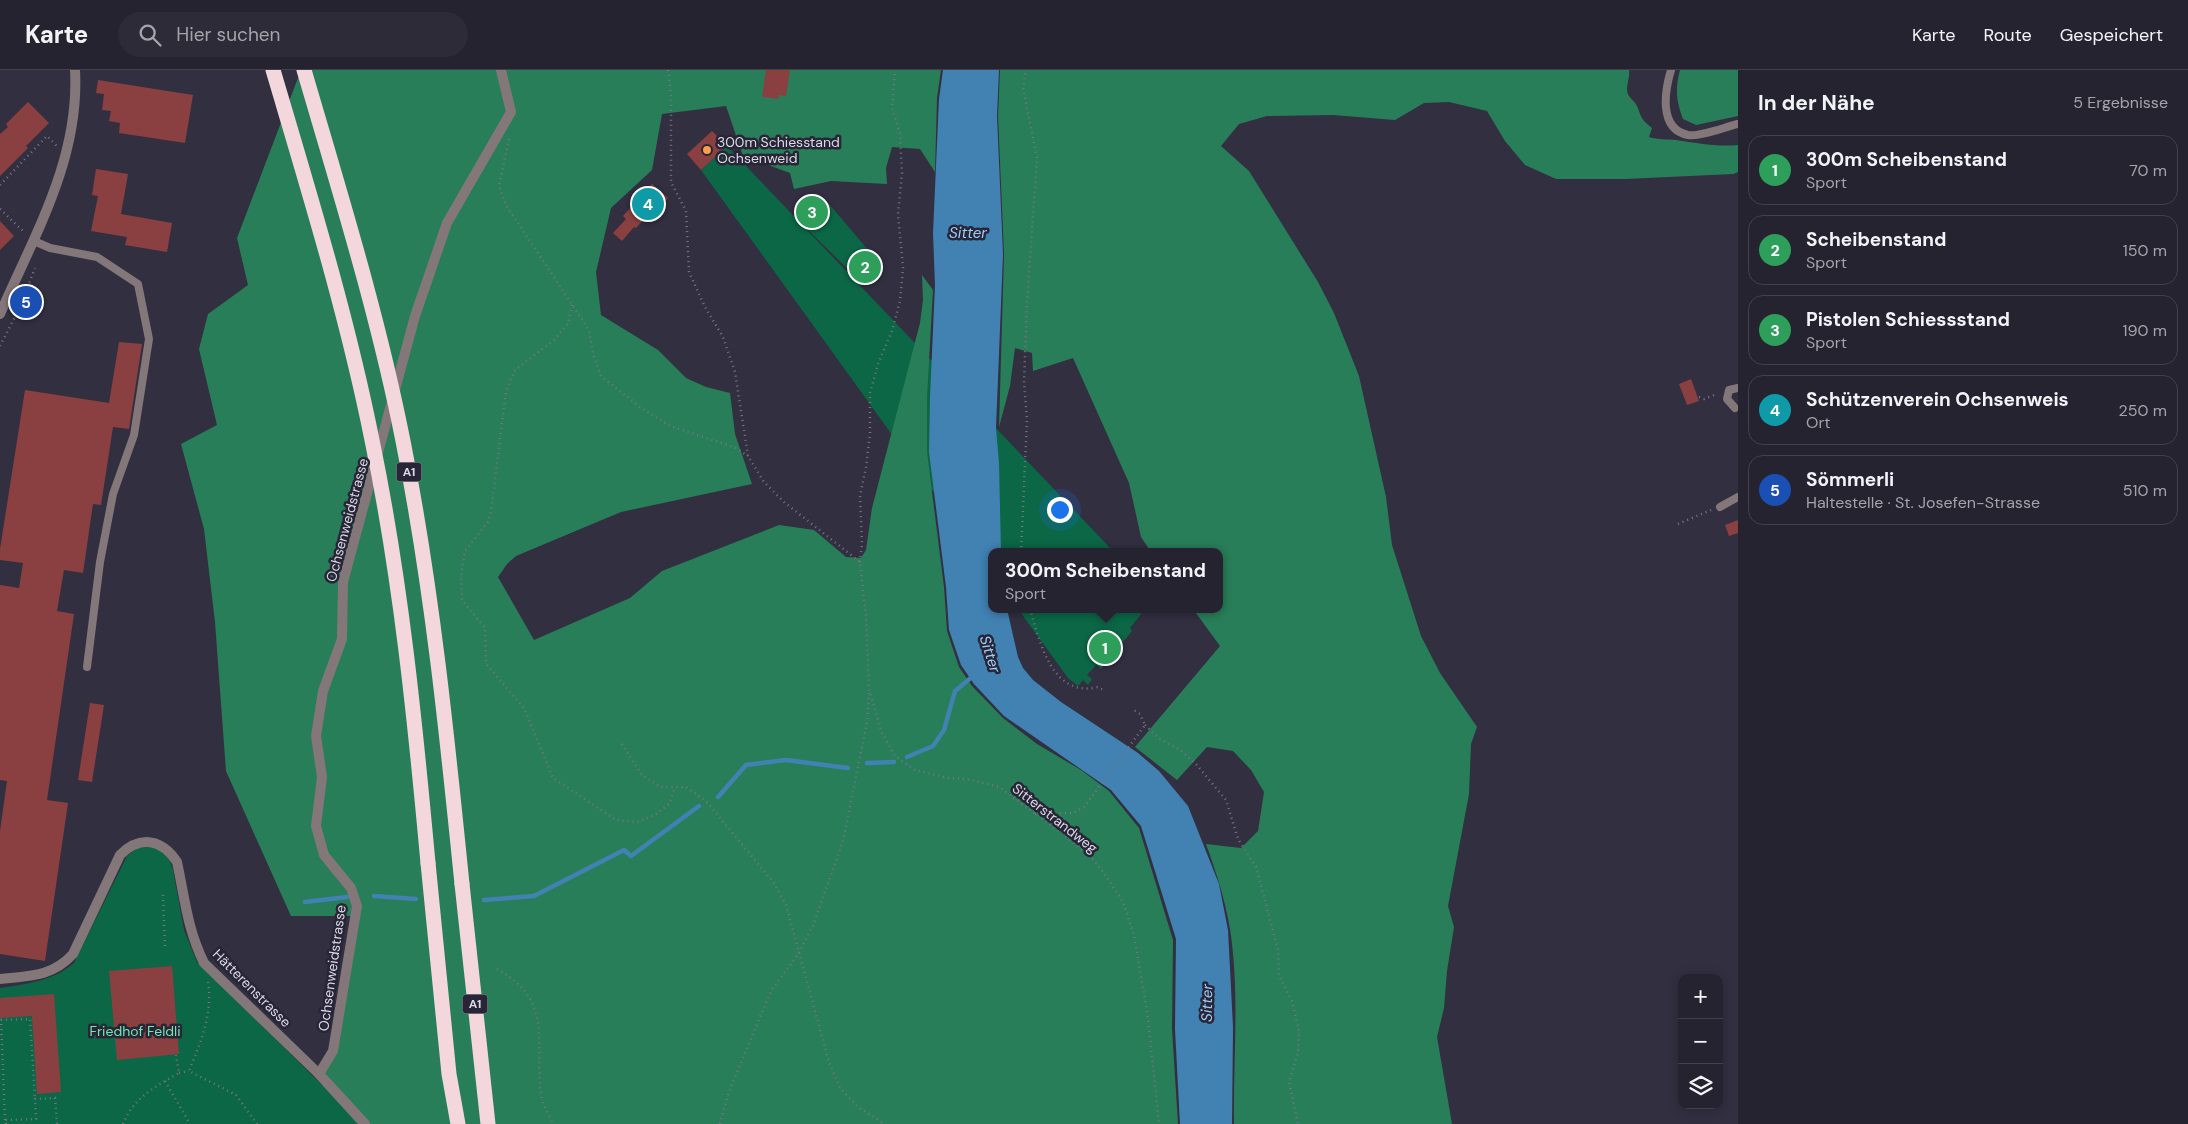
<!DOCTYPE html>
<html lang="de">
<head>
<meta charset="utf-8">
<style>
  body { margin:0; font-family:"DM Sans",sans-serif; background:#2e2b39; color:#f1f3f6 }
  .controls { position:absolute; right:15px; bottom:15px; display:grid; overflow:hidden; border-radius:10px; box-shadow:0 2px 12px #0003 }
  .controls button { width:45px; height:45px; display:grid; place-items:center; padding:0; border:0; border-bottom:1px solid #42404d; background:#262331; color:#f1f3f6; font:25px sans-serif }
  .you { position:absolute; left:1059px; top:439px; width:18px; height:18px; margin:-12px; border:4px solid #fff; border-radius:50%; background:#1a73e8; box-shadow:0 0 0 8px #1a73e833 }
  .badge { display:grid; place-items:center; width:32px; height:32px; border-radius:50%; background:#f9a04c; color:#fff; font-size:16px; font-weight:700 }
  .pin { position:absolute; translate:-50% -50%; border:2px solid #fff; box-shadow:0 1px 5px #0006 }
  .popup { position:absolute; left:988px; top:478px; width:235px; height:65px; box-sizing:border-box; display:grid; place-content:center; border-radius:10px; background:#262331; filter:drop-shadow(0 1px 4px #0005); font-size:16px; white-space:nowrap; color:#a4a4ab }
  .popup b { font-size:19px; color:#f1f3f6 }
  .popup::after { content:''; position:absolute; left:50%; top:100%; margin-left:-10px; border:10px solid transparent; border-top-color:#262331 }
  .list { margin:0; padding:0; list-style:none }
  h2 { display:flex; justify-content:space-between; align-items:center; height:65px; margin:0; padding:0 20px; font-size:21px }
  h2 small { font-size:16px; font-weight:400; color:#a4a4ab }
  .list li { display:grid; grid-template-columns:32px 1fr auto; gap:15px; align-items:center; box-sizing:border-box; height:70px; margin:0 10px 10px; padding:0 10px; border:1px solid #42404d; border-radius:15px }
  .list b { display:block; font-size:19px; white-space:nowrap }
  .list p { margin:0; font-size:16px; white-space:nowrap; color:#a4a4ab }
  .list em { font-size:16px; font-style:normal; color:#a4a4ab }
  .icon { flex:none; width:28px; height:28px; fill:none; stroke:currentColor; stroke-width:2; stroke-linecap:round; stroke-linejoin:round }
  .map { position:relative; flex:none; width:1738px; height:1054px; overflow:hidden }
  header { display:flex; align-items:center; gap:30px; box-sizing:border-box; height:70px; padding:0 25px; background:#262331; border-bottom:1px solid #42404d }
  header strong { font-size:24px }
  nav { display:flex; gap:28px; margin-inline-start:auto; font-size:18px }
  .search { width:350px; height:45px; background:#2e2b39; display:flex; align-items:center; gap:12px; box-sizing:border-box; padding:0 18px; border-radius:28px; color:#a4a4ab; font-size:19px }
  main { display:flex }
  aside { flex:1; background:#262331 }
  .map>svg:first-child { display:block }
</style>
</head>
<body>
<header>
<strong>Karte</strong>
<div class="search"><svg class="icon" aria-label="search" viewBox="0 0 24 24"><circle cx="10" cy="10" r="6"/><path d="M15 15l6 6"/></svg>Hier suchen</div>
<nav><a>Karte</a><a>Route</a><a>Gespeichert</a></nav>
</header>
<main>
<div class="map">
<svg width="1738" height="1054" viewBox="0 0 1738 1054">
  <rect width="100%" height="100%" fill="#322f41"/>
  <g fill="#0b6745">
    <path d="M727 76 1114 482H991V502L701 100Z"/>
    <path d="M829 134 875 188 858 209 808 160Z"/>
    <path d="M1018 539H1145L1130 558 1132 561 1101 599 1096 595 1087 605 1092 609 1088 615 1083 610 1078 616 1068 608Z"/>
    <path d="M149 777 161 780 169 789 173 800 184 860 197 892 322 1015 357 1054H0V918C27 914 53 911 74 893L127 786 137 778Z"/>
  </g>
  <g fill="#287e59">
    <path d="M301 0H941L937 28 935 102 920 79 892 77 886 98 887 114 831 111 794 119 790 103 743 86 726 36 662 44 652 100 611 138 596 202 601 245 658 280 686 308 706 317 730 323 735 364 752 414 621 442 516 486 507 494 498 507 534 570 630 528 662 501 779 455 814 460 846 487 861 488 866 480 872 438 920 253 923 230 922 205 933 220 927 327V382L944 517 947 561 959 597 972 616 1003 648 1037 674 1081 700 1109 721 1139 758 1173 870 1172 959 1178 1054H357L322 1015 354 846H291L226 701 215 552 204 459 181 374 217 355 199 279 208 244 248 215 237 168Z"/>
    <path d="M1000 0H1629C1630 7 1627 13 1627 19 1627 28 1634 29 1637 36 1642 48 1640 48 1652 58L1649 67C1659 70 1666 69 1676 70 1697 73 1716 77 1738 75V102L1733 104 1625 109H1556L1525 95 1505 71 1487 41 1449 32 1424 33 1395 50 1333 45 1267 46 1239 54 1221 76 1249 101 1318 212 1334 243 1359 306 1386 427 1392 475 1421 566 1440 603 1477 657 1471 674 1469 724 1448 836 1454 857 1447 901 1444 938 1437 967 1452 1054H1234C1233 990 1240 923 1230 859 1225 829 1216 802 1206 774L1241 778 1258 761 1264 722 1251 700 1233 681 1207 677 1177 710 1135 677 1220 576 1193 539H1219V482H1151L1141 467 1129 413 1073 288 1033 301 1032 283 1015 278 1010 316 999 357 1004 184 998 46Z"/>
    <path d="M1680 0H1738V46L1696 55 1683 49C1676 31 1675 18 1680 0Z"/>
  </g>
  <path fill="#4182b3" d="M943 0H999L997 46 1003 184 996 358 999 393 1001 482H991V539H1007L1018 587 1023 598 1033 610 1061 632 1138 683 1159 701 1188 736 1219 814 1228 860 1233 957 1232 1054H1180L1175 959 1176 869 1141 756 1111 720 1004 646 974 614 961 595 949 560 946 517 929 382 930 327 935 215 933 163 939 29Z"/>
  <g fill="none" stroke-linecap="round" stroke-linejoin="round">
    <g stroke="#4182b3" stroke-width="4.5">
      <path d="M907 687 933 676 944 660 955 621 973 606"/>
      <path d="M867 693 894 692"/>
      <path d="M718 727 746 695 786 690 848 698"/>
      <path d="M374 826 416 829"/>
      <path d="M484 830 534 826 624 780 631 786 699 736"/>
      <path d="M305 832 347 827"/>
    </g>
  </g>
  <g fill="#8a4041">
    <path d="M766 0H790L786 26 779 25V29L762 27Z"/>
    <path d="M98 10 193 25 185 73 119 63 120 53 109 51 111 41 102 40 104 24 96 23Z"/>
    <path d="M28 32 49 53 26 76 28 78 0 106V64L8 57 6 54Z"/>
    <path d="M712 61 727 76 701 100 687 84Z"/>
    <path d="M96 99 128 104 121 144 172 153 167 182 125 175 127 167 91 161 98 126 92 125Z"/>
    <path d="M652 114 668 128 655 142 653 140 636 158 634 157 622 171 613 163 626 149 623 146Z"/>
    <path d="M816 124 829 134 808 160 796 150Z"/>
    <path d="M0 151 14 166 0 180Z"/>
    <path d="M119 272 142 274 129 359 113 357 101 435 93 434 83 503 64 500 57 541 74 544 47 730 68 733 45 891 0 884V761L7 711 0 710V515L19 518 23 493 0 490V479L25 320 109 333Z"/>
    <path d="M1691 309 1699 331 1687 335 1679 314Z"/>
    <path d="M1738 450V463L1729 466 1725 455Z"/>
    <path d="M90 633 104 635 92 712 78 710Z"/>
    <path d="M172 896 179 984 117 990 109 901Z"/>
    <path d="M54 924 61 1022 37 1024 32 946 0 948V928Z"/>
  </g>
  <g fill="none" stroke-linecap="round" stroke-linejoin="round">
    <g stroke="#787585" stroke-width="2.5" stroke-dasharray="1 4" stroke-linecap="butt">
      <path d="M668 0 671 25V112L686 141 689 202 705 237 723 267 735 302 748 386 764 412 784 432 860 492 866 546 869 619 882 663 895 686 915 700 947 708 966 709 999 717 1062 763 1094 790 1106 806 1123 832 1134 865 1148 948 1159 1054"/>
      <path d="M509 69 499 116 506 135 589 260 593 284 601 306 640 337 670 356 734 377 748 386"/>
      <path d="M0 115 47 66 57 76"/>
      <path d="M0 139 24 162"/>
      <path d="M572 235 568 254 554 270 515 300 506 321 491 442 488 452 465 481 461 505 462 530 485 558 486 594 524 638 553 708 616 750 637 752 655 745 669 734 675 717"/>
      <path d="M0 276 19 239 35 198"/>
      <path d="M1699 327 1704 329 1717 324"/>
      <path d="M1678 454 1711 440"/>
      <path d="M1021 482 1027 350 1024 312 1027 233 1037 88 1023 18 1026 0"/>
      <path d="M860 492 862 474 860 426 866 397 870 364V323L878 294 892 261 900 231 903 198 898 144 902 103 900 64 892 38 895 0"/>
      <path d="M1030 539C1040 573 1052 628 1098 617L1105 621"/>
      <path d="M1145 655 1161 670 1179 679 1196 694 1226 730 1238 769 1256 797 1278 880 1279 906 1292 931 1299 961 1298 983 1289 1012 1298 1054"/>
      <path d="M622 674 642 705 660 717H686L706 731 774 813 786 835 829 992 840 1018 858 1037 885 1054"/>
      <path d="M1035 744 1073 743 1084 737 1145 655 1140 644 1134 640"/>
      <path d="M163 825 165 877"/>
      <path d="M497 899C555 931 534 973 541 1025 543 1035 549 1045 553 1054"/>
      <path d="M208 912C213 944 201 971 189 1001L236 1025 257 1054"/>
      <path d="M179 1003 189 1001"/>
      <path d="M165 1011 190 1054"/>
      <path d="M5 1050 1 950 30 949 35 1029"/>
      <path d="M6 1054 5 1050 36 1049 35 1029 55 1028 57 1054"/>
      <path d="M123 1054C133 1028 156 1016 179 1003L176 985"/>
      <path d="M720 1054 728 1024 771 921 799 883 814 853 843 771 867 652 869 623"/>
    </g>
    <g stroke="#83777a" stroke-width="8">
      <path d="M1671 0C1665 20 1658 59 1688 65 1700 67 1725 57 1738 54"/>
      <path d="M34 171 50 178 97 187 138 214 149 269 134 365 113 424 100 492 87 597"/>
      <path d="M1735 338 1727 329 1729 320 1738 318"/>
      <path d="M1720 437 1738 427"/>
    </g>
    <g stroke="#83777a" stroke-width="10">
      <path d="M0 909C29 906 52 907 73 884L120 785C140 765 162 769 177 792 185 829 187 858 204 893L319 1004 365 1054"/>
      <path d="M319 1004 333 981 357 836 351 818 324 785 316 756 322 707 316 666 323 621 342 569 343 512 415 246 447 153 511 42 501 0"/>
    </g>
    <path stroke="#83777a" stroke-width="10" d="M0 244C34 166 80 89 75 0"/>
    <g stroke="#f3d7dd" stroke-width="15">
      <path d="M428 793 449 1004 458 1054"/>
      <path d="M462 814 488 1054"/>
    </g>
    <g stroke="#f3d7dd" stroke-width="15">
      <path d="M273 0C309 122 347 245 372 370 401 510 415 651 428 793"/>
      <path d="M304 0C340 123 378 245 403 371 432 517 447 665 462 814"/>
    </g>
  </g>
  <circle fill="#f9a04c" stroke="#282537" stroke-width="2" cx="707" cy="80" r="5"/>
  <g text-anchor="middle" stroke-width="5" stroke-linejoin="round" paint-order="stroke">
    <g fill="#282537" stroke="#a5a3b2" stroke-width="1">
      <rect x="396.5" y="392.5" width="25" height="19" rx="4"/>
      <rect x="462.5" y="924.5" width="25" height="19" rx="4"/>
    </g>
    <g font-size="12" font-weight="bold" fill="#dbd9e6">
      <text x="409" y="406">A1</text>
      <text x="475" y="938">A1</text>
    </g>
    <g font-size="14" fill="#dbd9e6" stroke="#282537" text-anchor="start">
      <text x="717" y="77">300m Schiesstand<tspan x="717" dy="16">Ochsenweid</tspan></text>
    </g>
    <g font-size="14" fill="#dbd9e6" stroke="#282537">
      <text transform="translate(347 450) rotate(-75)" y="5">Ochsenweidstrasse</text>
      <text transform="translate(1055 748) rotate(38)" y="5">Sitterstrandweg</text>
      <text transform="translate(332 898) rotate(-82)" y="5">Ochsenweidstrasse</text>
      <text transform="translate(252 918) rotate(45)" y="5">Hätterenstrasse</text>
    </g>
    <g font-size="14" fill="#74e7b0" stroke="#282537">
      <text x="135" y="966">Friedhof Feldli</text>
    </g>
    <g font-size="15" font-style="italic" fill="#9ccef8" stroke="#282537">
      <text x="968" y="168">Sitter</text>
      <text transform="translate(990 584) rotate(72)" y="5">Sitter</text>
      <text transform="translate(1207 933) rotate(-89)" y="5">Sitter</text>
    </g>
  </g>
</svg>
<div class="controls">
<button>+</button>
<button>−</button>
<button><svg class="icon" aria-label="layers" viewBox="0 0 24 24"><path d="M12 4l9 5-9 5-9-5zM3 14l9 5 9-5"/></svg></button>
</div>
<div class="you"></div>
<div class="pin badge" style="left:1105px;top:578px;background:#2e9e5b">1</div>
<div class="popup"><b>300m Scheibenstand</b>Sport</div>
<div class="pin badge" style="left:865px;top:197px;background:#2e9e5b">2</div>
<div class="pin badge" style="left:812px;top:142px;background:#2e9e5b">3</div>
<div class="pin badge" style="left:648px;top:134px;background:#0f9aa8">4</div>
<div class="pin badge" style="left:26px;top:232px;background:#1a4fb4">5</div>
</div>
<aside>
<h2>In der Nähe<small>5 Ergebnisse</small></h2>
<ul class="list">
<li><span class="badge" style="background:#2e9e5b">1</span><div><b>300m Scheibenstand</b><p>Sport</p></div><em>70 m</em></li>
<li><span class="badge" style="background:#2e9e5b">2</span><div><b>Scheibenstand</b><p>Sport</p></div><em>150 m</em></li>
<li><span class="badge" style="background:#2e9e5b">3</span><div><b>Pistolen Schiessstand</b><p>Sport</p></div><em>190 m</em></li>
<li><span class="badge" style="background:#0f9aa8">4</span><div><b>Schützenverein Ochsenweis</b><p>Ort</p></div><em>250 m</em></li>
<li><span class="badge" style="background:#1a4fb4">5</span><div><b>Sömmerli</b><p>Haltestelle · St. Josefen-Strasse</p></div><em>510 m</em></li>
</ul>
</aside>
</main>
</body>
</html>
